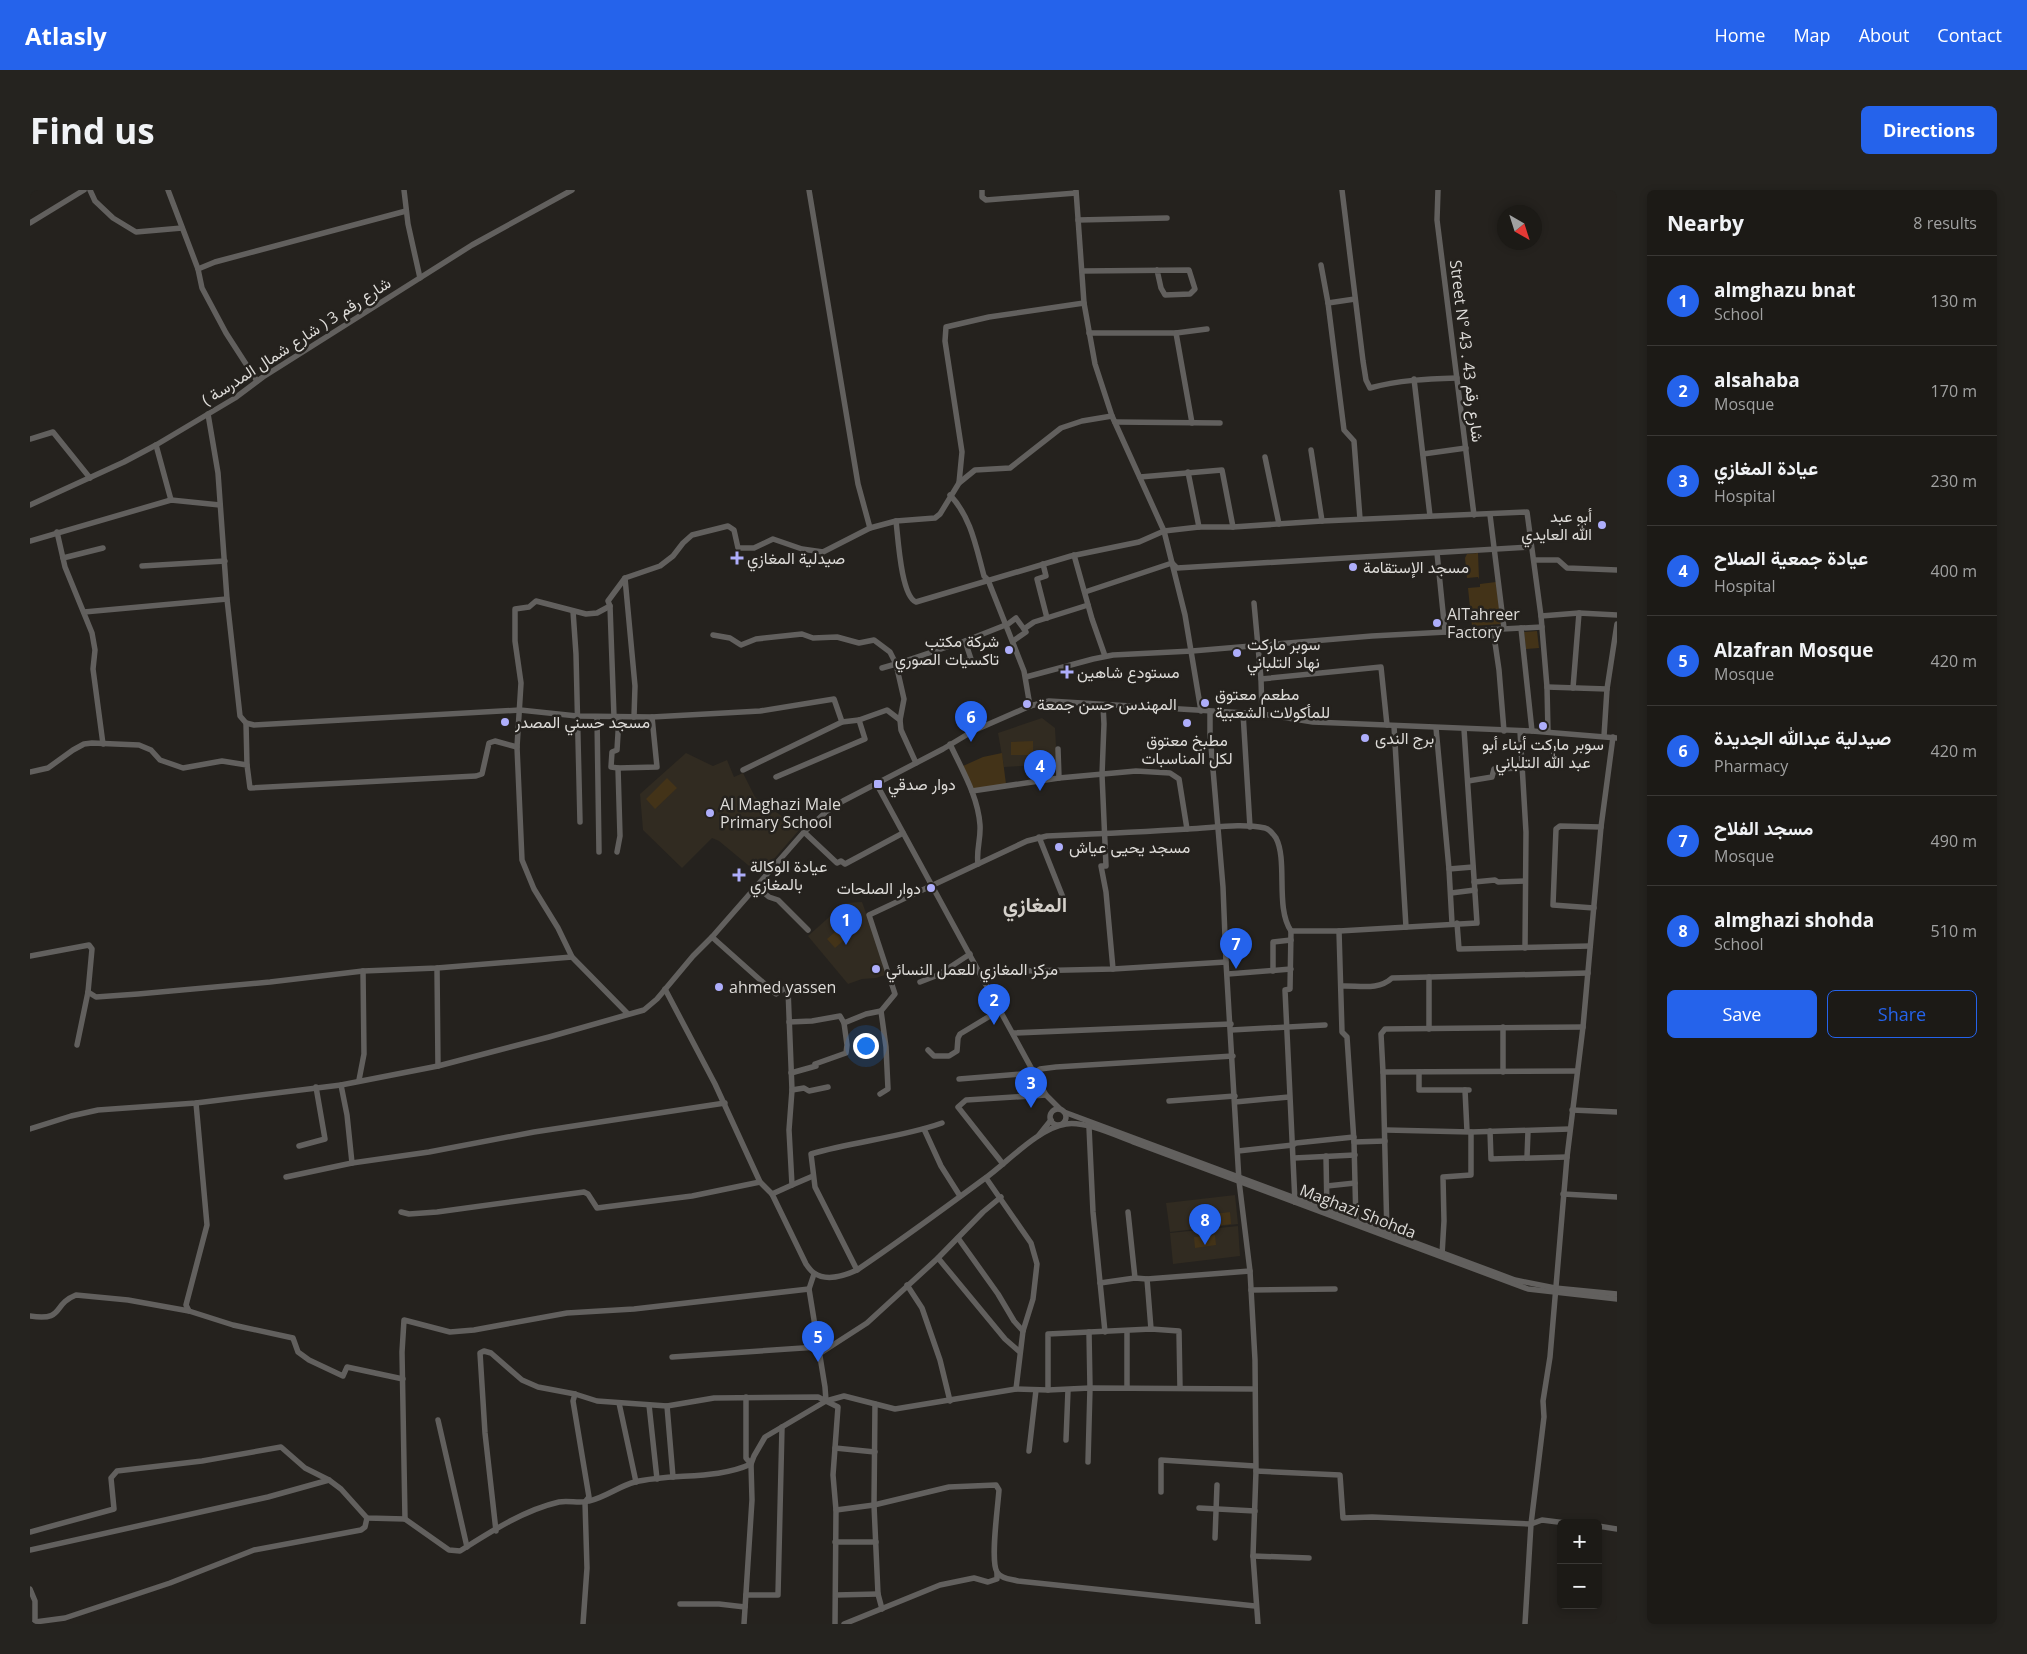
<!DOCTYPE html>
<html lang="en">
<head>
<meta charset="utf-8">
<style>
  body { margin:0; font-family:"Open Sans",Vazirmatn,sans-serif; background:#25231f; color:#f1f3f6 }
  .controls { position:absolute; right:15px; bottom:15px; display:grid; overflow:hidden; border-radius:8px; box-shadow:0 2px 8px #0003 }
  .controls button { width:45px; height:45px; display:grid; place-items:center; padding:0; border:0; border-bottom:1px solid #3a3835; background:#1c1a16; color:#f1f3f6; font:25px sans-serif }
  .compass { position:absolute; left:1467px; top:15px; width:45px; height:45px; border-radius:50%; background:#1c1a16; box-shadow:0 2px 8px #0003; rotate:141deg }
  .you { position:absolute; left:835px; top:855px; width:18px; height:18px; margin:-12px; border:4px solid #fff; border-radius:50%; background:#1a73e8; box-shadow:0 0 0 8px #1a73e833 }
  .badge { display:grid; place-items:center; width:32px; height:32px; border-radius:50%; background:#2563eb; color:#fff; font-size:16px; font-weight:700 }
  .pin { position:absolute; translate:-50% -41px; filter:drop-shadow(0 1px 2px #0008) }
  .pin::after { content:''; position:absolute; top:26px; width:18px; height:15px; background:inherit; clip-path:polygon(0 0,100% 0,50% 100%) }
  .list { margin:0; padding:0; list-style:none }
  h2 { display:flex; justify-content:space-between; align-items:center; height:65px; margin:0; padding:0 20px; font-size:21px }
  h2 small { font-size:16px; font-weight:400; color:#a0a1a1 }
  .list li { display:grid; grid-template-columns:32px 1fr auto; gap:15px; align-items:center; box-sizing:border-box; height:90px; padding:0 20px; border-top:1px solid #3a3835 }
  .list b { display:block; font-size:19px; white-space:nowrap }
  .list p { margin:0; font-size:16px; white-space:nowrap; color:#a0a1a1 }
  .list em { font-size:16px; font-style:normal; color:#a0a1a1 }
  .actions { display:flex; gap:10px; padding:15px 20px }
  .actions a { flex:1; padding:11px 0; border:1px solid #2563eb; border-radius:8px; text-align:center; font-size:18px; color:#2563eb }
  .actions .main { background:#2563eb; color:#fff }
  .map { position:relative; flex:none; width:1587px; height:1434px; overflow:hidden; border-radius:8px }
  header { display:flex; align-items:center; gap:30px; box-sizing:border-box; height:70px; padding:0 25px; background:#2563eb; color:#fff }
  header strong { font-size:24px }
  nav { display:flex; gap:28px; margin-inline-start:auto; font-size:18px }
  .intro { display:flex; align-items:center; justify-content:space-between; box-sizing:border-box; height:120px; padding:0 30px }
  h1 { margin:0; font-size:35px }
  .button { padding:12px 22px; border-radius:8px; background:#2563eb; color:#fff; font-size:18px; font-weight:700 }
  main { display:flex; gap:30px; padding:0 30px }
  aside { flex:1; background:#1c1a16; border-radius:8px; box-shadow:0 2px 8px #0003 }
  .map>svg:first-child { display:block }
</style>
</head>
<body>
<header>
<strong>Atlasly</strong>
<nav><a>Home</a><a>Map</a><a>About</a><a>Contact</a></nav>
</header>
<div class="intro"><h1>Find us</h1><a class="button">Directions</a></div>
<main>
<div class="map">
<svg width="1587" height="1434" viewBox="0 0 1587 1434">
  <rect width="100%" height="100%" fill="#25221e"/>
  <g fill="#312b21">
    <path d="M1012 528 1025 538 1027 574 974 577 968 543Z"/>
    <path d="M656 563 683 576 697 570 704 587 713 583 725 607 770 639 730 685 689 651 682 648 652 678 613 640 610 604Z"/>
    <path d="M832 712 858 784 846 788 832 789 818 794 778 746 815 713Z"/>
    <path d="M1205 1005 1208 1034 1140 1042 1136 1013Z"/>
    <path d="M1208 1036 1210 1066 1143 1074 1140 1043Z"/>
  </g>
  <g fill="#433318">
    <path d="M1448 363 1449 389 1448 387 1437 388 1435 368 1437 364Z"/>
    <path d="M1466 392 1471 434 1442 436 1438 398 1450 397V394Z"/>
    <path d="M1507 441 1509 458 1496 459 1494 442Z"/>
    <path d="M1003 551V565H981V552Z"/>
    <path d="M972 563 976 594 943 600 933 576 953 567Z"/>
    <path d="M637 588 647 598 625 619 616 609Z"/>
    <path d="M814 734 822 743 805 758 797 749Z"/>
    <path d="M1200 1022 1201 1034 1179 1037 1177 1025Z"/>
    <path d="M1185 1045 1186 1055 1165 1058 1164 1047Z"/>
  </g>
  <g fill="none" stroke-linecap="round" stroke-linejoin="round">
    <g stroke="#62605e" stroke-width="5.5">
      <path d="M60 0 65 11 83 28 106 42 152 38"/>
      <path d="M138 0 168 79 172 98 196 143 227 191"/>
      <path d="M374 0 378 34 390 88"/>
      <path d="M779 0 828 294 840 338"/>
      <path d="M952 0V7L956 10 1046 3"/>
      <path d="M1046 0 1054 113 1065 174 1082 226 1134 341 1155 425 1171 521"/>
      <path d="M1312 0 1333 171 1336 190 1340 198C1369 190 1397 189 1427 188"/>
      <path d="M1408 0 1407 30 1444 325"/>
      <path d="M1048 30 1137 28"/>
      <path d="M0 33 54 0"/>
      <path d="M1291 75 1298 113 1314 240 1324 251 1330 329"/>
      <path d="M168 79 185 72 376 21"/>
      <path d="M1052 81 1159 80 1165 99 1160 104 1135 105 1131 98 1127 80"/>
      <path d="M1298 113 1325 109"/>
      <path d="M1059 143H1146L1177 139"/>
      <path d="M1146 143 1162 233"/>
      <path d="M1384 189 1400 326"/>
      <path d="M178 224 188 283 197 409 210 526 216 533 217 575"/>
      <path d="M1085 232 1190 233"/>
      <path d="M0 249 23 242 60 288"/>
      <path d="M126 255 141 310"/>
      <path d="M1281 260 1292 331"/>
      <path d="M1393 264 1436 258"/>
      <path d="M1235 267 1249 334"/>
      <path d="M1158 282 1169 337"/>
      <path d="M1110 287 1192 280 1203 337"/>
      <path d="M929 293 932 262 915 151 916 137 959 127 1054 113"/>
      <path d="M920 305C941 327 946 357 954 386L958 390 994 481 1000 516"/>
      <path d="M0 315 94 272 126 255 205 208 233 187 442 55 542 0"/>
      <path d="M1460 325 1474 438"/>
      <path d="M866 331C868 347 871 406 886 412L1041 366 1109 352 1134 341 1169 337H1203L1292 331 1497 322 1511 426 1517 497 1518 542"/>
      <path d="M27 342 35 377 62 443 65 460 63 479 73 554"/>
      <path d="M0 351 141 310 190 315"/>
      <path d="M1407 363 1415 442"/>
      <path d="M1044 365 1062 429 1075 466"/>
      <path d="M33 368 73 358"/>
      <path d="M1504 370H1528L1537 378 1587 380"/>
      <path d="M1013 374 1016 386 1007 389 1017 428"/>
      <path d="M112 376 195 371"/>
      <path d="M595 388 605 496 604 527"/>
      <path d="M1055 402 1142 373 1147 378 1501 357"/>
      <path d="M1224 413 1231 489 1232 524"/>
      <path d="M580 416 584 527"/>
      <path d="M543 421 546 464 550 632"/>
      <path d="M54 422 197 409"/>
      <path d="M1511 426 1549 423 1587 425"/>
      <path d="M1491 438 1502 541"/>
      <path d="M1463 439 1469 480 1474 541"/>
      <path d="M683 445 700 448 711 455 726 449 772 444 783 448 807 447 829 453 844 450 860 462 866 474 852 478"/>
      <path d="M983 451 996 442 994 439"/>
      <path d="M930 473 941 469 935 451"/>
      <path d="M996 487 1063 469 1083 465 1162 461 1342 446 1512 437"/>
      <path d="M1231 489 1351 477 1357 535"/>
      <path d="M1517 497 1577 499"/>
      <path d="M1543 498 1549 423"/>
      <path d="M1073 515 1074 534 1072 585 1076 676H1071L1076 702 1083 779"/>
      <path d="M1180 522V544L1193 697 1196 772"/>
      <path d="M1213 523 1220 637"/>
      <path d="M567 527 569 662"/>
      <path d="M870 530 874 509 866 474 935 451 978 434 986 428 994 439 1004 432 1058 415"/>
      <path d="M216 533 224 535 490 520 547 526 622 527 730 521 804 509 812 532"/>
      <path d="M1364 536 1376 737"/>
      <path d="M1406 538 1419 679 1422 733"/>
      <path d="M1490 541 1496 642 1495 758"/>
      <path d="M1574 546 1577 499 1587 434"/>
      <path d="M920 554C932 580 948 606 950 635 951 650 946 659 948 674"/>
      <path d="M1028 559 1029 588"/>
      <path d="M588 578 627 577 622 527"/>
      <path d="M713 580 812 532 829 530 857 520 870 530 871 540 886 573"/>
      <path d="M0 582 18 578 43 560 54 554 62 553 109 555 121 560 130 570 153 578 192 571 217 575 220 598 446 586 452 584 459 553 465 551 487 557"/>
      <path d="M746 587 835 549 829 530"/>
      <path d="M1438 591 1462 587 1464 579 1492 578"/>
      <path d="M846 593 1016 905 1030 919"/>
      <path d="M942 601 1029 588 1106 581 1140 583 1149 589 1157 639"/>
      <path d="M774 642 807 673 811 671 815 674 873 643"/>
      <path d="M1009 647 1034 710"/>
      <path d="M587 662 590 646 588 578 581 577 582 562 587 560 589 527"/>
      <path d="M1419 679 1443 677"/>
      <path d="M1444 692 1465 690 1468 692 1495 691"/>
      <path d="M726 696 739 707 748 710 778 740"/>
      <path d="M1421 703 1445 700"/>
      <path d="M1564 718 1523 715 1526 639 1530 636 1571 637"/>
      <path d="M1427 733 1429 759 1560 756"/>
      <path d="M1309 741 1312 842 1317 847 1324 952 1326 1033"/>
      <path d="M682 747 746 804 757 797 758 799 762 900 759 940 762 995 742 1004"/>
      <path d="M0 766 59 755 62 759 58 802 47 855"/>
      <path d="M407 778 408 876"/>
      <path d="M994 781 1083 779 1196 772 1209 991 1220 1081 1225 1170 1226 1281 1223 1366 1228 1434"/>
      <path d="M1243 781V752L1261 750"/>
      <path d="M1198 784 1261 779"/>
      <path d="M890 792 908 785 940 764"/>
      <path d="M1311 796C1328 795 1348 801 1362 788L1558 783"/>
      <path d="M635 799 685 894 730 992 742 1004 776 1074C778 1077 781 1081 784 1083 797 1092 814 1086 827 1080 870 1051 912 1020 954 989 977 973 1008 938 1036 934 1056 931 1087 946 1106 953L1498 1099 1587 1109"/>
      <path d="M58 802 66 807 108 804 240 792 333 781 407 778 542 767"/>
      <path d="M598 824 542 767 528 738 504 699 492 670 487 557 491 493 485 451V419L499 417 506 411 556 424 567 423 580 416 578 411 595 388 630 376 643 366 653 353 662 345 698 336 704 340 708 358H724L743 349 772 359 793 362 840 338 866 331 905 328 910 324 929 293 945 280 980 278 1031 238 1052 231 1082 226"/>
      <path d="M759 832 782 831 810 826 814 833 836 824 851 821"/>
      <path d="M1473 837V882"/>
      <path d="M1399 839V787"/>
      <path d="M1201 840 1295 835"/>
      <path d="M983 843 1201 834"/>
      <path d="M898 860 904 866H919L927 861 928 848 930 844 970 820"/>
      <path d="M1353 882 1351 844 1355 839 1553 837"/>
      <path d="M1389 882V900H1439"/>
      <path d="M761 883 786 876 785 874 816 863 817 855 814 833"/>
      <path d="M929 889 1004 883 1010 879 1026 877 1203 866"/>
      <path d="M329 890 334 864 333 781"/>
      <path d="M311 895 317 925 322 973"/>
      <path d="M762 900 774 898 779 901 798 897"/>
      <path d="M1435 900 1437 941"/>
      <path d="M850 904 858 899 856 857 851 821 865 804 839 725 997 651 1017 646C1064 644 1111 642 1158 639 1183 638 1210 633 1235 638 1240 639 1243 644 1246 648 1258 671 1245 718 1261 741"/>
      <path d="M1139 911 1205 906"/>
      <path d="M1205 912 1259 907"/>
      <path d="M166 913 177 1035 156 1115 159 1121 203 1135 263 1148 268 1162 279 1170 313 1186 317 1177 373 1189"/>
      <circle cx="1028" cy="927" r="8"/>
      <path d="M1542 920 1587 922"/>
      <path d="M1034 922 1485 1090 1525 1098 1587 1104"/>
      <path d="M1059 937 1063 1022 1075 1142"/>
      <path d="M0 939 41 926 68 920 166 913 311 895 408 876 519 847 614 820 627 809 663 766 682 747 774 642 796 622 813 611 913 559 943 541 1000 516 1019 511 1232 524 1283 532 1502 541 1587 548"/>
      <path d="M894 939 911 976 930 1006"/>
      <path d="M1356 940 1441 942 1540 939"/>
      <path d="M1460 941 1461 969 1537 967"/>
      <path d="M1009 945 1021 930"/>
      <path d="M1324 952 1355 951"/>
      <path d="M269 956 295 949 286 897"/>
      <path d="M1208 961 1263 955 1266 953 1324 947"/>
      <path d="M1296 966 1297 1022"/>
      <path d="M1497 967 1498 941"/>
      <path d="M1264 968 1325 965"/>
      <path d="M973 974 928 917 936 910 1016 905"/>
      <path d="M256 987 322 973 399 962 504 942 695 913"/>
      <path d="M956 988 1001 1053 1007 1074 1003 1109 993 1141 986 1199"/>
      <path d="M762 995 783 986"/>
      <path d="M1297 996 1325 993"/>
      <path d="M1533 1004 1587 1007"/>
      <path d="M1265 1012 1255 800 1260 799 1261 741H1309L1447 733 1434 539"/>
      <path d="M371 1022 379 1024 407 1022 554 1002 558 1004 567 1018 662 1006 730 992"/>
      <path d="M1098 1022 1105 1088"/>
      <path d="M1357 1045 1353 882 1547 881"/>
      <path d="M928 1048 968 1104 984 1131 993 1141"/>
      <path d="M1412 1065 1414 1031 1413 987 1441 985V942"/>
      <path d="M908 1068 975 1149 990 1162"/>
      <path d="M827 1080 785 997 781 964C824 951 870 948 912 933"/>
      <path d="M1117 1089 1121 1139"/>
      <path d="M1070 1093 1105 1088 1117 1089 1220 1081"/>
      <path d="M877 1095 892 1118 910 1170 920 1211"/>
      <path d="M1221 1100 1305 1099"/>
      <path d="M0 1126C36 1131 21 1115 46 1105L98 1110 159 1121"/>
      <path d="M1097 1142V1198"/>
      <path d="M789 1164 837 1133 908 1068 953 1022 971 1007"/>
      <path d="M642 1167 788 1157"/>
      <path d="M1018 1200V1144L1121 1139 1149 1141 1150 1198"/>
      <path d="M545 1204 543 1211 559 1307 555 1312 557 1378 553 1434"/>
      <path d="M796 1211 814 1206 865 1219 986 1199 1018 1200 1060 1198 1225 1199"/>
      <path d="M589 1213 606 1292"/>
      <path d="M845 1214 844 1315 848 1404 852 1419"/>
      <path d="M619 1215 627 1289"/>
      <path d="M637 1216 643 1287"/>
      <path d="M408 1230 437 1357"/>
      <path d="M1036 1250 1038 1200"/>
      <path d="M805 1258 845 1262"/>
      <path d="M999 1261 1006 1200"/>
      <path d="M1058 1272 1060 1198 1059 1142"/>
      <path d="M1226 1281 1310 1285 1313 1328 1342 1327 1501 1334 1512 1330 1536 1333"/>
      <path d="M1131 1302V1270L1225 1276"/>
      <path d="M1169 1318 1225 1321"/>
      <path d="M806 1320 844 1315 919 1297 966 1295 969 1300C968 1316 960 1371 967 1382 971 1389 981 1389 988 1391L1225 1416"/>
      <path d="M375 1329 372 1162 374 1130 420 1142 444 1140 537 1123 604 1119 779 1099"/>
      <path d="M1568 1336 1587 1339"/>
      <path d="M466 1341 455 1243 450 1163 454 1161 461 1163 492 1190 508 1197 545 1204 567 1211 637 1216 684 1208 788 1207 808 1217 803 1285 806 1320 805 1434"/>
      <path d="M0 1342 84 1319 81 1288 87 1281 172 1271 251 1257 275 1278 299 1290 311 1299 337 1328 375 1329 419 1360 430 1361C460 1342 494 1320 529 1312 539 1310 550 1314 559 1311 576 1307 589 1296 605 1292 643 1283 686 1290 721 1274L716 1268V1207"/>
      <path d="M1185 1348 1187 1295"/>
      <path d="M805 1352H846"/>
      <path d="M0 1360 238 1307 299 1290"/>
      <path d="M1223 1366 1279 1368"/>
      <path d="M0 1399 5 1411V1434"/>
      <path d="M716 1405H748L752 1237"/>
      <path d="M806 1405 848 1404"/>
      <path d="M650 1414H689L715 1417"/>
      <path d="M5 1432 35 1428 140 1393 224 1360 331 1340 335 1337 337 1328"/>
      <path d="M714 1434 722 1310 721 1274 724 1266 735 1247 796 1211 795 1197 779 1099 784 1084"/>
      <path d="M814 1434 910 1395 944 1388 958 1392 967 1389V1383"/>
      <path d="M1495 1434 1501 1334 1514 1227 1513 1211 1520 1167 1537 967 1553 837 1571 637 1583 547"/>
    </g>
  </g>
  <g fill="#aeaefb" stroke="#25221e" stroke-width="2">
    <circle cx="1572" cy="335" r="5"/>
    <path d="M704.5 360.5h5v5h5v5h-5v5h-5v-5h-5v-5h5z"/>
    <circle cx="1323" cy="377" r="5"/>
    <circle cx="1407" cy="433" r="5"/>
    <circle cx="979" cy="460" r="5"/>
    <circle cx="1207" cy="463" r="5"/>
    <path d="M1034.5 474.5h5v5h5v5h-5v5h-5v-5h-5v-5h5z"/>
    <circle cx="1175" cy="513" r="5"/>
    <circle cx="997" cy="514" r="5"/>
    <circle cx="475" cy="532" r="5"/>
    <circle cx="1157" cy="533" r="5"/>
    <circle cx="1513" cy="536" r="5"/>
    <circle cx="1335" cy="548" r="5"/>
    <rect x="843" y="589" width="10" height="10" rx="2.5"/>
    <circle cx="680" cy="623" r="5"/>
    <circle cx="1029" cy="657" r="5"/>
    <path d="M706.5 677.5h5v5h5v5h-5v5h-5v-5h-5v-5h5z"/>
    <circle cx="901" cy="698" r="5"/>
    <circle cx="846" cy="779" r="5"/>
    <circle cx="689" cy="797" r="5"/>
  </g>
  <g text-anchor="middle" stroke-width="5" stroke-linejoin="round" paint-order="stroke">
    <g font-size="16" fill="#dedcd9" stroke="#25221e">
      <text transform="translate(266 151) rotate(-33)" y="6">شارع رقم 3 ( شارع شمال المدرسة )</text>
      <text transform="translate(1437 161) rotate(83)" y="6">Street N° 43 . شارع رقم 43</text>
      <text transform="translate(1328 1021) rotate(21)" y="6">Maghazi Shohda</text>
    </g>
    <g font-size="16" fill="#dedcd9" stroke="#25221e" text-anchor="start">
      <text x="1562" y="332" text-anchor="end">أبو عبد<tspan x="1562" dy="18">الله العايدي</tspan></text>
      <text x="717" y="374">صيدلية المغازي</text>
      <text x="1333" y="383">مسجد الإستقامة</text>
      <text x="1417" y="430">AlTahreer<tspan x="1417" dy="18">Factory</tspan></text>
      <text x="969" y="457" text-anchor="end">شركة مكتب<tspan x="969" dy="18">تاكسيات الصوري</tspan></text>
      <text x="1217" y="460">سوبر ماركت<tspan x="1217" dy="18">نهاد التلباني</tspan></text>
      <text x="1047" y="488">مستودع شاهين</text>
      <text x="1185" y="510">مطعم معتوق<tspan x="1185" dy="18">للمأكولات الشعبية</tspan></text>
      <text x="1007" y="520">المهندس حسن جمعة</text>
      <text x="485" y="538">مسجد حسني المصدر</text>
      <text x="1345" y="554">برج الندى</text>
      <text x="1157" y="556" text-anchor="middle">مطبخ معتوق<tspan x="1157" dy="18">لكل المناسبات</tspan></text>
      <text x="1513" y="560" text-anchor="middle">سوبر ماركت أبناء أبو<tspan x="1513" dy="18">عبد الله التلباني</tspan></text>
      <text x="858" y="600">دوار صدقي</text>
      <text x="690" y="620">Al Maghazi Male<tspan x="690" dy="18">Primary School</tspan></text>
      <text x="1039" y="663">مسجد يحيى عياش</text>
      <text x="720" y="682">عيادة الوكالة<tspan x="720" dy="18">بالمغازي</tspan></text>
      <text x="891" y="704" text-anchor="end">دوار الصلحات</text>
      <text x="856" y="785">مركز المغازي للعمل النسائي</text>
      <text x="699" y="803">ahmed yassen</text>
    </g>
    <g font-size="21" font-weight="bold" fill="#d5d1cb" stroke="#25221e">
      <text x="1005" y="722">المغازي</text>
    </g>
  </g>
</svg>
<div class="controls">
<button>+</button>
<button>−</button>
</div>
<svg class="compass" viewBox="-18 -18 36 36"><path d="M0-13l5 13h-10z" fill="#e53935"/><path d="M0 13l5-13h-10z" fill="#a0a1a1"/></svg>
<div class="you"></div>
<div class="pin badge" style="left:816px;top:755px">1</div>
<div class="pin badge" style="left:964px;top:835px">2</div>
<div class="pin badge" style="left:1001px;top:918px">3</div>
<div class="pin badge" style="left:1010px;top:601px">4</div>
<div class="pin badge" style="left:788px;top:1172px">5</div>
<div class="pin badge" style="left:941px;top:552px">6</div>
<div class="pin badge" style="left:1206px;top:779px">7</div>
<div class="pin badge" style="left:1175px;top:1055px">8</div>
</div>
<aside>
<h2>Nearby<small>8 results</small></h2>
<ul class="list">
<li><span class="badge">1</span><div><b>almghazu bnat</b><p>School</p></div><em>130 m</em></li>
<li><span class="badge">2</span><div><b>alsahaba</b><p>Mosque</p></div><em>170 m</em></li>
<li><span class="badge">3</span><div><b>عيادة المغازي</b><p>Hospital</p></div><em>230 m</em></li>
<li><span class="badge">4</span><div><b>عيادة جمعية الصلاح</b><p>Hospital</p></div><em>400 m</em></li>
<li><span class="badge">5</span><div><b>Alzafran Mosque</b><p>Mosque</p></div><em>420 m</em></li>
<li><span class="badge">6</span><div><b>صيدلية عبدالله الجديدة</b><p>Pharmacy</p></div><em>420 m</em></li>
<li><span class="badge">7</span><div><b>مسجد الفلاح</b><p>Mosque</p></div><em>490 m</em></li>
<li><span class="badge">8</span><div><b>almghazi shohda</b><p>School</p></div><em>510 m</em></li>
</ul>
<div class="actions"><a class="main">Save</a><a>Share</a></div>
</aside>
</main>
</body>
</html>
